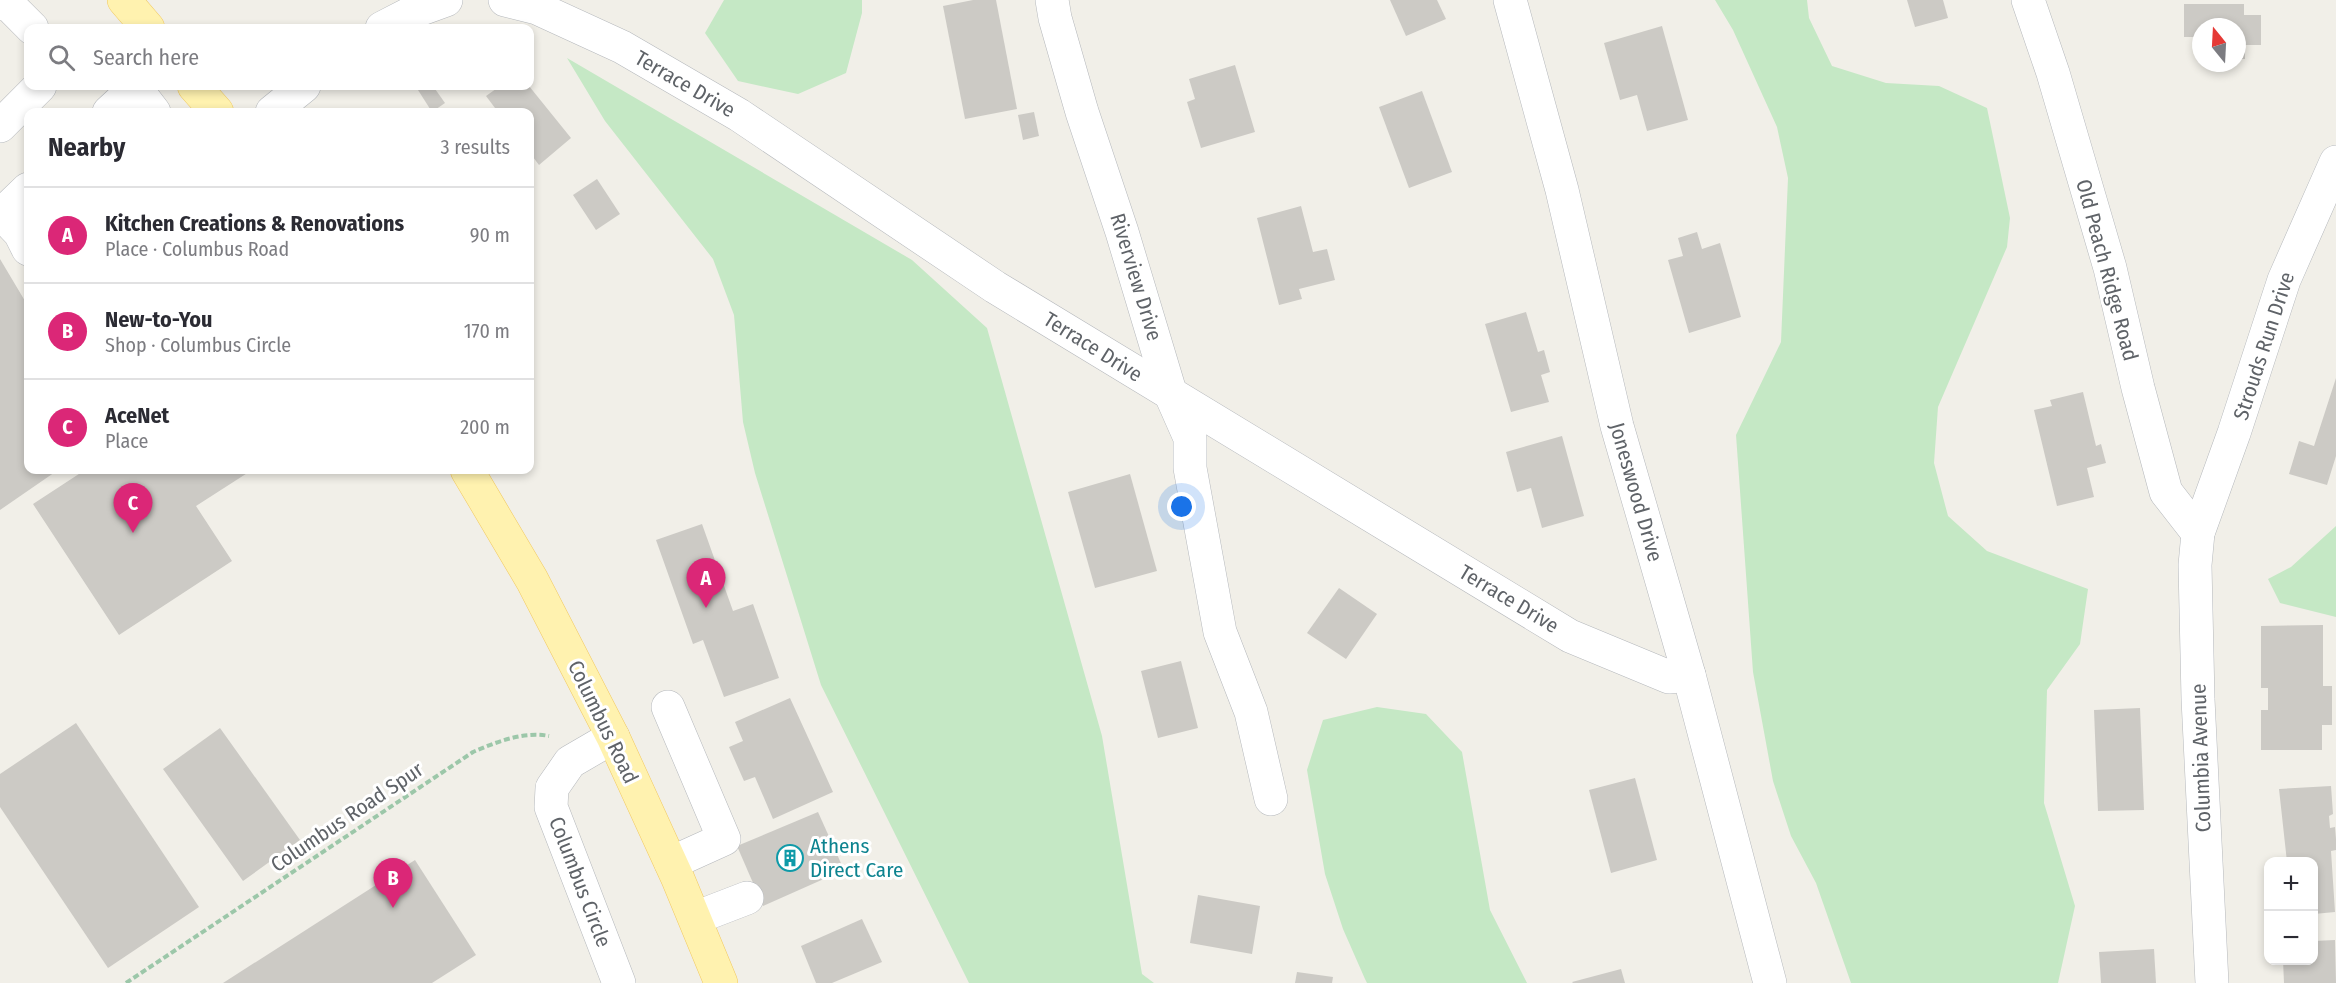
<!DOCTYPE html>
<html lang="en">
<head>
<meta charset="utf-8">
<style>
  body { margin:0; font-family:"Fira Sans Condensed",sans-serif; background:#f7f7f7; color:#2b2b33 }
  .controls { position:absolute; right:18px; bottom:18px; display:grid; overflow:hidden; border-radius:12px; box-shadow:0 3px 9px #0003 }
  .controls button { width:54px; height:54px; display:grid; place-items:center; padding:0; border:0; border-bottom:2px solid #e1e1e2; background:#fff; color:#2b2b33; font:30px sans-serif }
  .compass { position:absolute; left:2192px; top:18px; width:54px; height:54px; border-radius:50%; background:#fff; box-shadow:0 3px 9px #0003; rotate:342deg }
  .you { position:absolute; left:1182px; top:507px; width:21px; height:21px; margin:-15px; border:4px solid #fff; border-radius:50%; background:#1a73e8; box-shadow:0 0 0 9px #1a73e833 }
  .badge { display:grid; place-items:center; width:39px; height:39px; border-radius:50%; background:#db2777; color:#fff; font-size:20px; font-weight:700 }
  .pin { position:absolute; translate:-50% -50px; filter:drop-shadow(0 2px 3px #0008) }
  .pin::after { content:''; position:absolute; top:32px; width:21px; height:18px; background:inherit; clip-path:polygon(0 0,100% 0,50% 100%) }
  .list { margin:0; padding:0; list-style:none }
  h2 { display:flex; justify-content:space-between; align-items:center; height:78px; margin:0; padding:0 24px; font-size:26px }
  h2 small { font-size:20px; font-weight:400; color:#7c7c81 }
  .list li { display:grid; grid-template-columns:39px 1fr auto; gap:18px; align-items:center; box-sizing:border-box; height:96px; padding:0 24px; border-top:2px solid #e1e1e2 }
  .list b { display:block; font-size:22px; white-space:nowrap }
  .list p { margin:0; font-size:20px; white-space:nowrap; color:#7c7c81 }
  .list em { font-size:20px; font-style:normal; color:#7c7c81 }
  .icon { flex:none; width:33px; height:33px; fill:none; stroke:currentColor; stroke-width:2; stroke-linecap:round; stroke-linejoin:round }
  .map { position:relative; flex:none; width:2336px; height:983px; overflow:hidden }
  .search { position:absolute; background:#fff; box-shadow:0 3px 9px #0003; left:24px; top:24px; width:510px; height:66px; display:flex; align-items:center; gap:15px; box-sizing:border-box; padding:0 21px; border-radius:12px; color:#7c7c81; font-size:22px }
  .panel { position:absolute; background:#fff; box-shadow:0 3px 9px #0003; left:24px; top:108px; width:510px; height:366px; border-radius:12px }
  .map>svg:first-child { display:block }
</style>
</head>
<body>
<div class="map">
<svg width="2336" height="983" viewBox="0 0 2336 983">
  <rect width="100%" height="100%" fill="#f1efe8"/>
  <g fill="#c5e8c5">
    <path d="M724 0H862V13L846 73 798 94 738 81 705 33Z"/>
    <path d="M1715 0H1807L1809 18 1832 66 1886 83 1939 86 1987 108 2010 218 2007 247 1938 407 1934 463 1948 516 1987 551 2088 589 2080 644 2047 690 2044 803 2075 906 2058 983H1851L1816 883 1791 836 1773 781 1753 672 1736 435 1781 342 1788 178 1777 127 1733 30Z"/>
    <path d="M567 58 912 260 987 328 1102 736 1142 974 1154 983H969L821 685 755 473 743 422 734 315 713 259 605 121Z"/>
    <path d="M2336 526V617L2280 603 2268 579 2291 567Z"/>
    <path d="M1377 707 1426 714 1462 752 1490 910 1527 983H1367L1365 979 1343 929 1325 874 1307 770 1323 720Z"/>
  </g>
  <g fill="#cccac5">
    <path d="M973 0H996L1017 109 965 119 943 6Z"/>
    <path d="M1390 0H1437L1446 19 1406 36Z"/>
    <path d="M1907 0H1943L1948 18 1915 27Z"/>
    <path d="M2184 4H2244V15H2261V45H2245V59H2237V27H2201V37H2184Z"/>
    <path d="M1662 26 1688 120 1647 131 1637 95 1620 100 1604 43Z"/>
    <path d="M1235 65 1255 132 1201 148 1187 102 1195 99 1189 79Z"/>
    <path d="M424 86H433L445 103 432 112 418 90Z"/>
    <path d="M500 86H529L571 138 539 165 530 153V112H498L486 96Z"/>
    <path d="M1422 91 1452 172 1409 188 1379 107Z"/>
    <path d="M1034 112 1039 136 1023 140 1018 115Z"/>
    <path d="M597 179 620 214 596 230 573 195Z"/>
    <path d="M1301 206 1313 252 1327 249 1335 280 1299 289 1302 299 1279 305 1257 218Z"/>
    <path d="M1697 232 1702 249 1720 243 1741 317 1689 333 1668 260 1683 256 1678 238Z"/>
    <path d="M0 259 28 306V470H58L0 510Z"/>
    <path d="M1526 312 1538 352 1544 350 1550 372 1541 375 1549 402 1511 412 1485 324Z"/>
    <path d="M2336 378V456L2327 485 2289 474 2299 441 2314 446Z"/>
    <path d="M2083 392 2096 446 2101 444 2106 463 2087 468 2094 497 2057 506 2034 410 2052 406 2050 400Z"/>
    <path d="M1562 436 1584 516 1542 528 1531 488 1517 492 1506 452Z"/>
    <path d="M85 470H252L196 506 232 561 119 635 33 504Z"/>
    <path d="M1130 474 1157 571 1095 588 1068 492Z"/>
    <path d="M702 524 733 611 753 604 779 678 724 697 703 640 693 644 656 540Z"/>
    <path d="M1339 588 1377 614 1346 659 1307 633Z"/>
    <path d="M2323 625V686H2332V725H2322V750H2261V710H2268V688H2261V626Z"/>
    <path d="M1181 661 1198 728 1158 738 1141 671Z"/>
    <path d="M790 698 833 792 773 819 755 777 744 781 729 747 743 741 735 722Z"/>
    <path d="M2140 708 2144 810 2098 811 2094 710Z"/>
    <path d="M76 723 199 907 108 968 0 807V774Z"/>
    <path d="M220 728 300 840 243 881 163 769Z"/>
    <path d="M1635 778 1657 860 1611 873 1589 790Z"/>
    <path d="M2331 786 2333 814 2329 816 2330 828 2335 827 2336 839V850L2331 851 2335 912 2314 914V862H2287L2279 789Z"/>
    <path d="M818 812 844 870 763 906 737 846Z"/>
    <path d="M415 860 476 955 432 983H223Z"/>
    <path d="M1198 895 1260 906 1252 954 1190 943Z"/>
    <path d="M862 919 882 962 832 983H816L801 946Z"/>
    <path d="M2335 940 2336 983H2284L2283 960H2314V941Z"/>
    <path d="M2154 949 2156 983H2101L2099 952Z"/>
    <path d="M1621 969 1625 983H1573L1572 982Z"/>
    <path d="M1297 972 1333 977 1332 983H1295Z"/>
  </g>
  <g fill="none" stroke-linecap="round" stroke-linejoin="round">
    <defs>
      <g id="minor">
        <path d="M4 0 32 28"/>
        <path d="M505 0 537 8 622 47 739 115 995 287 1570 636 1669 677 1689 675"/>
        <path d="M1052 0 1055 18 1082 112 1122 232 1171 395 1190 438V468L1220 632 1251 712 1271 799"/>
        <path d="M1510 0 1562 190 1617 426 1689 675 1770 983"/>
        <path d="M2028 0 2053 73 2110 268 2138 388 2166 492 2198 533"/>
        <path d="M382 28 413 12 446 0"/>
        <path d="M134 86 154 112"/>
        <path d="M109 112 135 88"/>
        <path d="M272 112 304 86"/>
        <path d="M0 126 40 86"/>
        <path d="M0 212 20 233 28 249"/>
        <path d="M2 214 28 189"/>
        <path d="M668 707 724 839 671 863"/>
        <path d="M613 737 570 762 552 788 551 807 619 983"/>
        <path d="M695 918 747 898"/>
        <path d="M2212 983 2198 699 2195 565 2198 533 2234 433 2284 280 2336 162"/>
      </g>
      <g id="major">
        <path d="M124 0 148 28"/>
        <path d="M194 86 217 112"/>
        <path d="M467 470 532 580 613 737 678 879 721 983"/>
      </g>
    </defs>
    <use href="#minor" stroke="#b5b8bc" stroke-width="34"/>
    <use href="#major" stroke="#f2c960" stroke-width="34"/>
    <path stroke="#9cc7a9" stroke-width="4" stroke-dasharray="6 3" stroke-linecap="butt" d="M126 983 473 752C496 742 524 731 549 736"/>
    <use href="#minor" stroke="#fff" stroke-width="33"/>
    <use href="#major" stroke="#fff2af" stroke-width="33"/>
  </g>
  <defs>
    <symbol id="building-ring" viewBox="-11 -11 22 22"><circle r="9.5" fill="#fff" stroke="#0f9aa8" stroke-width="1.5"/><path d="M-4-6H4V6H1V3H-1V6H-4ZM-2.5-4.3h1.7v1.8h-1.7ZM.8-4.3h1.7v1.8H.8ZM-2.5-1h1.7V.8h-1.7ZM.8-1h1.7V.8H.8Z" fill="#0f9aa8"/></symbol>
  </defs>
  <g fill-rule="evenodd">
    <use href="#building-ring" x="775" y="843" width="30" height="30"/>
  </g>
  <g text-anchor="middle" stroke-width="6" stroke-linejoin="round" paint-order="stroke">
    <g font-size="21" fill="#5f6368" stroke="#fff">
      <text transform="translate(685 84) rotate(30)" y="7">Terrace Drive</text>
      <text transform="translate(2107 270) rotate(75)" y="7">Old Peach Ridge Road</text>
      <text transform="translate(1136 277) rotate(73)" y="7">Riverview Drive</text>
      <text transform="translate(2264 346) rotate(-72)" y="7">Strouds Run Drive</text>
      <text transform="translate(1093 347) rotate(32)" y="7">Terrace Drive</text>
      <text transform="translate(1636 492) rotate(74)" y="7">Joneswood Drive</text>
      <text transform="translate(1509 599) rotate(31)" y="7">Terrace Drive</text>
      <text transform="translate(603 722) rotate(64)" y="7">Columbus Road</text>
      <text transform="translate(2201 758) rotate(-92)" y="7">Columbia Avenue</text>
      <text transform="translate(347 817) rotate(-34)" y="7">Columbus Road Spur</text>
      <text transform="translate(580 882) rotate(69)" y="7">Columbus Circle</text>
    </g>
    <g font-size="21" fill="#0d838f" stroke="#fff" text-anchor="start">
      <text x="810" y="853">Athens<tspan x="810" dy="24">Direct Care</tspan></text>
    </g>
  </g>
</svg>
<div class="controls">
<button>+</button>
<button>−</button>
</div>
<svg class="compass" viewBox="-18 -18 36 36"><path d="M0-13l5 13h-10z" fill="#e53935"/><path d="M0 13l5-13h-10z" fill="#7c7c81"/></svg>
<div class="you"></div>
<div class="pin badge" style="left:706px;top:608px">A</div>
<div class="pin badge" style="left:393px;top:908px">B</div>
<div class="pin badge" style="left:133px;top:533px">C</div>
<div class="search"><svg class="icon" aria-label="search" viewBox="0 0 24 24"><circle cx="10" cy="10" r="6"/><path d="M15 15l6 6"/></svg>Search here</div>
<section class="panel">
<h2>Nearby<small>3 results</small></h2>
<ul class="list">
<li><span class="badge">A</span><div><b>Kitchen Creations &amp; Renovations</b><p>Place · Columbus Road</p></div><em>90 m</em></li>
<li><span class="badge">B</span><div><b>New-to-You</b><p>Shop · Columbus Circle</p></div><em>170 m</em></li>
<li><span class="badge">C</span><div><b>AceNet</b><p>Place</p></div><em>200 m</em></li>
</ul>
</section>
</div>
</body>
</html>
